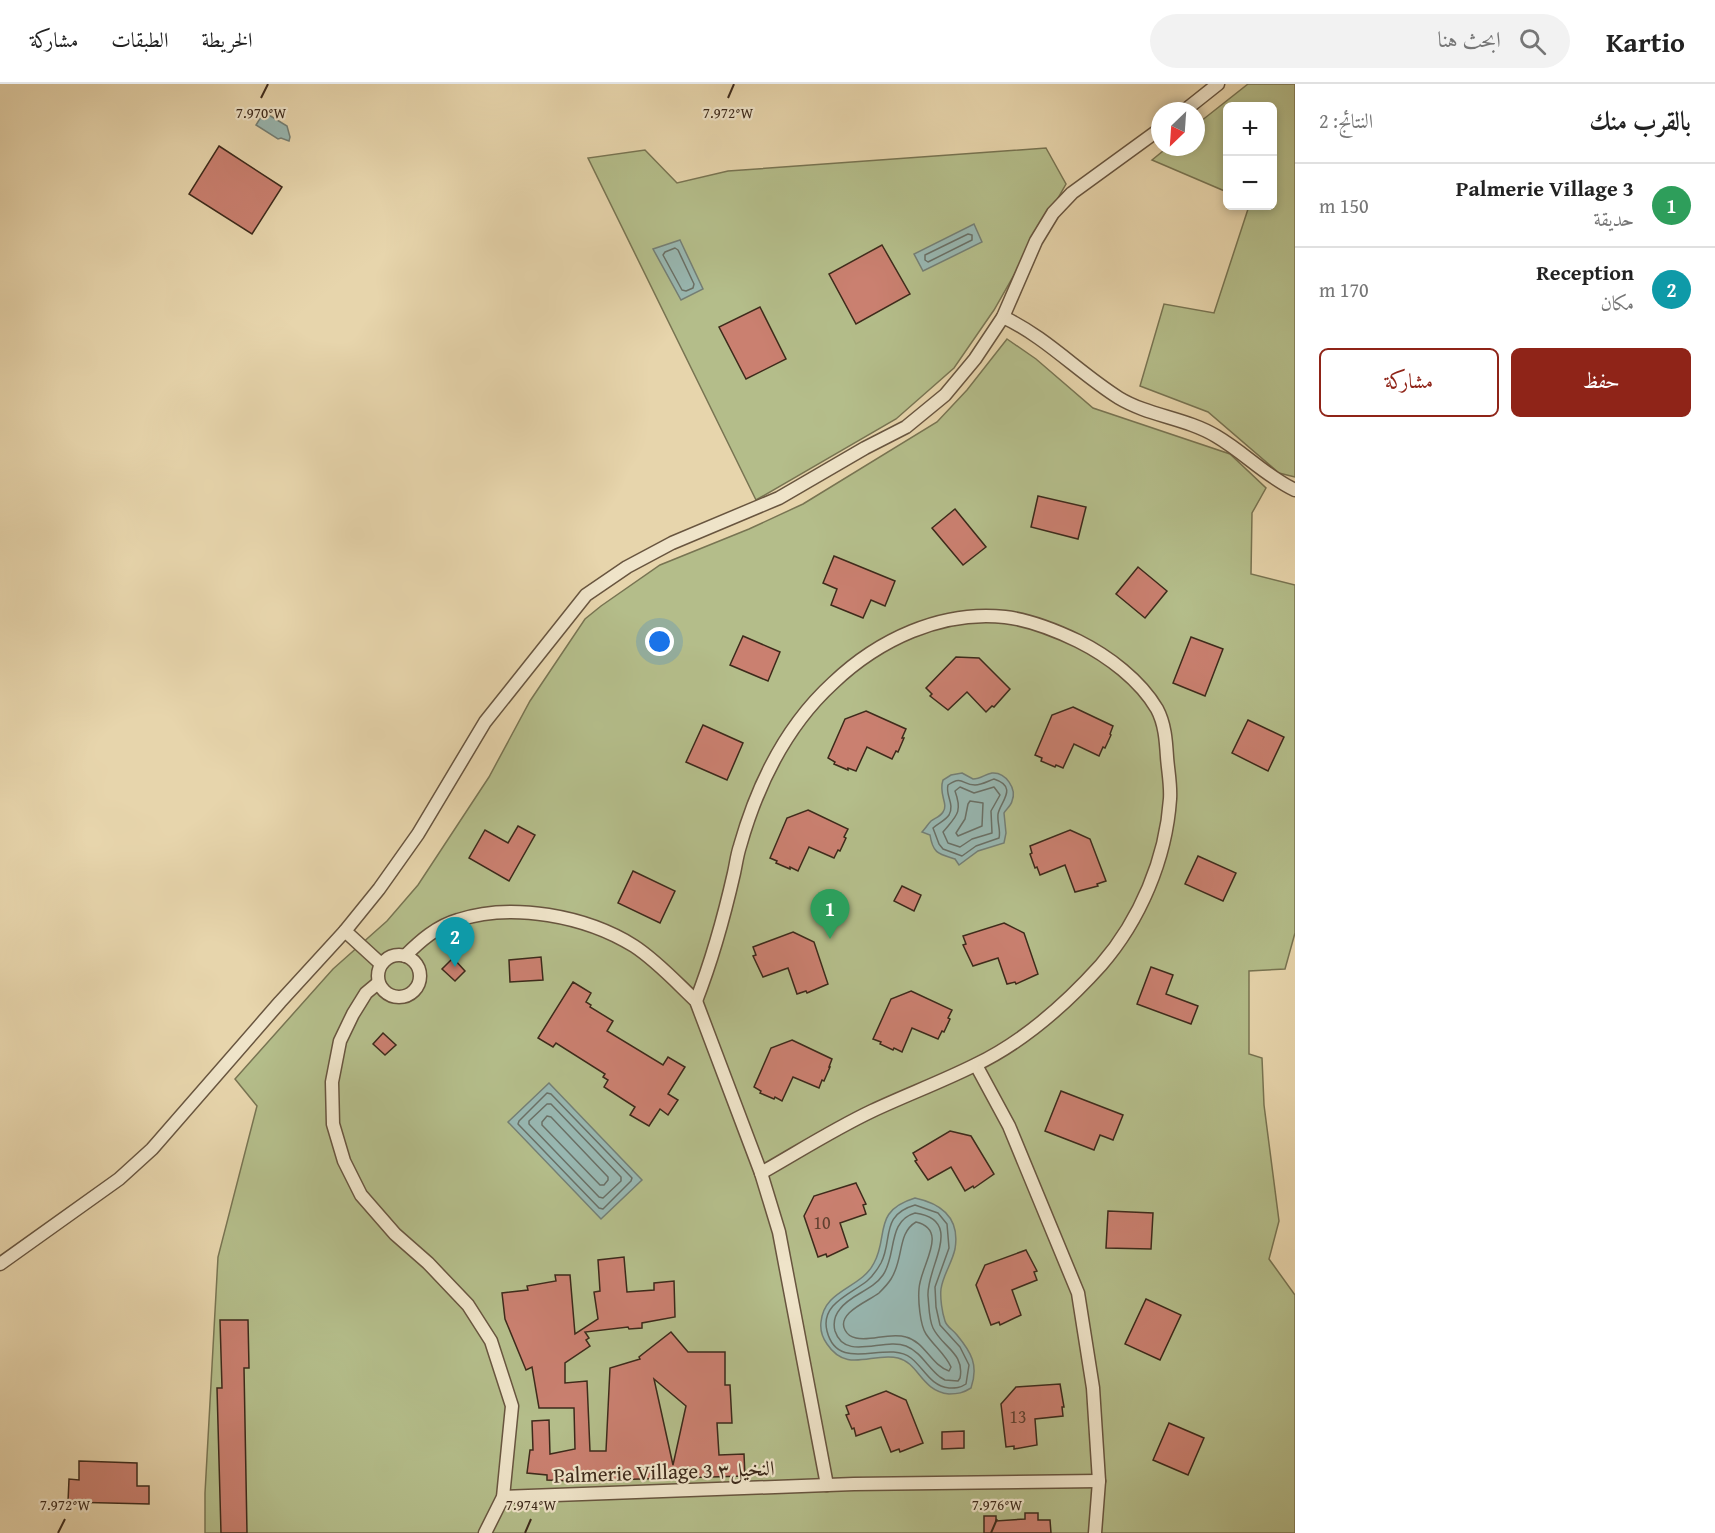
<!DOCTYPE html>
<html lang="ar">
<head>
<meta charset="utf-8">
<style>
  body { margin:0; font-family:"Gentium Book Plus",Amiri,serif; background:#f2f2f2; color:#222; direction:rtl }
  .controls { position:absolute; right:18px; top:18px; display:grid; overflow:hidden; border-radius:9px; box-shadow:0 3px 9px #0003 }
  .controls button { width:54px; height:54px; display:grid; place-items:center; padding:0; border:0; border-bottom:2px solid #e0e0e0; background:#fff; color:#222; font:30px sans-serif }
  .compass { position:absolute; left:1151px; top:18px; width:54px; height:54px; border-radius:50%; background:#fff; box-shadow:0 3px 9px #0003; rotate:205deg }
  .you { position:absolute; left:660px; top:558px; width:21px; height:21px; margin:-15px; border:4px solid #fff; border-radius:50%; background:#1a73e8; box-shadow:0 0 0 9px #1a73e833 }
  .badge { display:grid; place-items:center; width:39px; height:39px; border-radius:50%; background:#8f2418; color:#fff; font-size:20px; font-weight:700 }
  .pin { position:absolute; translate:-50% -50px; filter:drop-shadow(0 2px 3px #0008) }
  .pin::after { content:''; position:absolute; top:32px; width:21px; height:18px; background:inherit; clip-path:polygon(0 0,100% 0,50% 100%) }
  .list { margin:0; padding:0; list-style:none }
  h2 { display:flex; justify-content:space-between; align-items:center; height:78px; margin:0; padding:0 24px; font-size:26px }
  h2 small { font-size:20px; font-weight:400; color:#767676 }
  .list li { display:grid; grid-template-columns:39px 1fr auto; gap:18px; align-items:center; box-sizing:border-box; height:84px; padding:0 24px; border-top:2px solid #e0e0e0 }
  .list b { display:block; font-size:22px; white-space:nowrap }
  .list p { margin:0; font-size:20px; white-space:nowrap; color:#767676 }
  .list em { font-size:20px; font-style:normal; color:#767676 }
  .actions { display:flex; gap:12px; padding:18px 24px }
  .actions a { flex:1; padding:14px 0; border:2px solid #8f2418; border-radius:9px; text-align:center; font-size:21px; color:#8f2418 }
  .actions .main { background:#8f2418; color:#fff }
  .icon { flex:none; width:33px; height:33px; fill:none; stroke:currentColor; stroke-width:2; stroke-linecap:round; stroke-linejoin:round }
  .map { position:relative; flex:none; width:1295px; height:1449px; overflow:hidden; direction:ltr }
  header { display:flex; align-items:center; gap:36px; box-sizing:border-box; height:84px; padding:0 30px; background:#fff; border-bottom:2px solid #e0e0e0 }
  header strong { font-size:28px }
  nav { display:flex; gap:33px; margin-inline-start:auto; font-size:21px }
  .search { width:420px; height:54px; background:#f2f2f2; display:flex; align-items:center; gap:15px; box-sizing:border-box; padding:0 21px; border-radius:33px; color:#767676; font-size:22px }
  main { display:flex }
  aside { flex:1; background:#fff }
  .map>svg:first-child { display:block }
</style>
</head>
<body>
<header>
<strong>Kartio</strong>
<div class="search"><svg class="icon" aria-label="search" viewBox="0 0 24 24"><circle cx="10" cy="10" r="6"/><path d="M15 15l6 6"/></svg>ابحث هنا</div>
<nav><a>الخريطة</a><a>الطبقات</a><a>مشاركة</a></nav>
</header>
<main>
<aside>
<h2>بالقرب منك<small>النتائج: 2</small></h2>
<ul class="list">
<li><span class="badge" style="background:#2e9e5b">1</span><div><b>Palmerie Village 3</b><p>حديقة</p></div><em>150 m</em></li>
<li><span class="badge" style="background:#0f9aa8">2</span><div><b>Reception</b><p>مكان</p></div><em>170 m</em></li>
</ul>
<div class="actions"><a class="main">حفظ</a><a>مشاركة</a></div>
</aside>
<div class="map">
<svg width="1295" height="1449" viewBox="0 0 1295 1449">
  <rect width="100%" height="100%" fill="#e7d5ac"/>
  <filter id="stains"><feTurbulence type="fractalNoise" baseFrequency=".00333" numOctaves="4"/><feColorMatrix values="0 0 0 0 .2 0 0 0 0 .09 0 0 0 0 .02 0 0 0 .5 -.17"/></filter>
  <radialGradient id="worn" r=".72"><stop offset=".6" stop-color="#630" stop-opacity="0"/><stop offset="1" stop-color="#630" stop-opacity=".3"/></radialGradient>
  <g fill="#b4bd8a" stroke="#787452" stroke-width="1.5">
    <path d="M1248 0H1295V393L1279 389 1208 328 1140 302 1164 220 1214 229 1249 122H1272V22H1228L1227 108 1152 76 1168 63H1196V41Z"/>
    <path d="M1046 64 1066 100 994 226 954 284 896 335 756 416 588 74 645 66 677 99 728 87Z"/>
    <path d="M1007 255 1036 275 1093 324 1230 370 1266 404 1252 429 1251 490 1295 501V849L1285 885 1249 887V970L1262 974 1264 1021 1279 1137 1269 1175 1295 1211V1449H205V1409L218 1173 257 1022 235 995 333 885 387 837 418 801 489 693 530 617 585 535 601 522 660 481 749 445 803 420 937 338 967 306Z"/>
  </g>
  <g fill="#98b7b1" stroke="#747f75" stroke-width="1.5">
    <path d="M264 28 287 42 290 53 289 57 281 54 278 55 256 41Z"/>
    <path d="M974 140 982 158 923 187 914 170Z"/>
    <path d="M680 156 703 205 681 216 653 165Z"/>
    <path d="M962 689 973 695C981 695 985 690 992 689 1006 688 1017 705 1012 717 1011 722 1006 725 1004 729L1006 749 1004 759 978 767 959 781 955 775C939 770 933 770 930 751L922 748C925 745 928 740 931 737 935 734 940 733 943 728 949 720 938 710 943 696L951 691Z"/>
    <path d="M549 999 642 1096 601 1135 508 1038Z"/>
    <path d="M915 1114C943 1120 960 1135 955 1165 952 1179 943 1191 941 1205 940 1214 942 1228 945 1237 946 1242 953 1246 957 1251 971 1268 979 1281 971 1304 963 1309 958 1310 949 1310 921 1307 919 1279 898 1274 872 1268 847 1290 827 1260 822 1253 820 1246 821 1238 824 1205 861 1205 874 1179 889 1152 872 1127 915 1114Z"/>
  </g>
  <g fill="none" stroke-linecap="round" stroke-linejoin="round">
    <g stroke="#6a7066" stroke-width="1.5">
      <path d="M968 150 972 151V156L928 178 925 176V171Z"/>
      <path d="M675 164 678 166 694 200 693 204 686 207 682 206 663 171 665 168Z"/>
      <path d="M994 695C1019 703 1000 718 998 730 997 739 1001 746 999 754L976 762 962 772 943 765 939 760 933 744C938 739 945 737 949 731 955 720 945 711 948 701 963 691 962 701 975 701 982 701 988 697 994 695Z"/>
      <path d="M960 703 974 709 994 703 1000 711 991 727 992 749 972 755 960 763 948 759 943 748C956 732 963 729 955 707Z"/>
      <path d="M970 717 983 719 982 742 958 752 956 749 965 735 968 720Z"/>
      <path d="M547 1009 551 1010 632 1094 631 1097 603 1125 599 1124 518 1040 519 1037Z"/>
      <path d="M547 1020H551L621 1093V1097L603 1114 599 1113 529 1040V1037Z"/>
      <path d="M547 1032 551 1033 608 1093V1096L604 1101H600L542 1041V1038Z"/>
      <path d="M915 1121 938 1129 947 1140 949 1164 935 1203 936 1223 940 1241 960 1263 969 1281 966 1300C960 1304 956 1304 949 1304 930 1302 924 1284 911 1274 887 1255 838 1291 827 1247 820 1220 851 1210 867 1197 873 1192 877 1186 881 1179 893 1156 880 1131 915 1121Z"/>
      <path d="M915 1129C966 1136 926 1183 928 1212 929 1222 929 1236 933 1244 942 1263 965 1269 960 1294L958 1297 945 1296 940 1293C928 1284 921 1268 906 1262 884 1253 845 1278 835 1247 833 1239 835 1231 840 1225 851 1210 872 1207 883 1191 897 1171 887 1137 915 1129Z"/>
      <path d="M916 1138C950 1146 920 1182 919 1205 918 1216 920 1241 926 1250 934 1262 945 1270 951 1283L949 1287C931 1281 925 1258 906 1253 889 1248 870 1258 856 1254 851 1253 847 1250 845 1246 836 1229 869 1217 879 1209 883 1205 888 1200 891 1195 904 1175 897 1149 916 1138Z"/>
    </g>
  </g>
  <g fill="#ca8070" stroke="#3d2a1b" stroke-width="1.5" fill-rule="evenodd">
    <path d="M219 62 282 103 252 150 189 110Z"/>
    <path d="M882 161 910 210 856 240 829 190Z"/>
    <path d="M760 223 786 275 746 295 719 243Z"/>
    <path d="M1038 412 1086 423 1078 455 1031 443Z"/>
    <path d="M955 425 986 463 963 481 932 444Z"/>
    <path d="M834 472 895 497 885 522 871 516 863 534 831 521 837 505 823 499Z"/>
    <path d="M1138 483 1167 507 1145 534 1116 510Z"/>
    <path d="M743 552 780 568 768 597 730 581Z"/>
    <path d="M1191 553 1223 565 1205 612 1173 599Z"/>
    <path d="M956 573 979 574 1010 605 994 623 992 622 986 628 967 608 948 626 930 612 932 610 926 604Z"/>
    <path d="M1073 623 1113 642 1110 650 1111 651 1105 664 1103 663 1099 672 1074 660 1063 684 1056 681 1055 683 1041 677 1042 674 1035 671 1052 631Z"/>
    <path d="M866 627 906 645 902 654H904L898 668 896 667 892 675 867 663 856 687 848 684V686L834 680 835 678 828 674 845 635Z"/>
    <path d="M1248 636 1284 653 1268 687 1232 669Z"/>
    <path d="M703 641 743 659 727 696 686 678Z"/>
    <path d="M808 726 848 745 844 753 846 754 840 767 838 766 834 774 809 763 798 787 790 783V785L776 779 777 777 770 774 787 734Z"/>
    <path d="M518 742 535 751 509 797 469 774 485 746 508 759Z"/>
    <path d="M1070 746 1090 755 1106 797 1097 800 1098 802 1075 808 1065 781 1040 791 1037 783 1035 784 1030 770 1032 769 1030 762Z"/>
    <path d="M1198 772 1236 789 1223 817 1185 800Z"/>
    <path d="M633 787 675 807 660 839 618 819Z"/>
    <path d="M902 802 921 811 914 827 894 817Z"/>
    <path d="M1004 839 1024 849 1038 890 1016 900 1015 898 1007 900 998 874 973 882 963 861 966 860 963 852Z"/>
    <path d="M793 848 814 858 828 900 807 909 806 907 797 910 788 884 763 893 753 872 756 871 753 863Z"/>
    <path d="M541 873 543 896 510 898 509 876Z"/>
    <path d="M453 874 465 887 455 897 442 885Z"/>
    <path d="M1151 883 1173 891 1166 910 1198 922 1191 940 1137 920Z"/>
    <path d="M573 898 591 909 586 918 591 921 590 923 613 937 607 947 663 981 668 973 685 983 668 1010 678 1016 668 1031 660 1025 649 1042 630 1031 635 1023 604 1003 608 996 603 993 605 990 556 959 553 963 538 954Z"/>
    <path d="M911 907 952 926 948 934 950 935 944 948 942 947 938 955 912 944 902 968 894 964 893 966 880 960 881 958 873 955 891 915Z"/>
    <path d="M383 949 396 961 385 971 373 960Z"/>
    <path d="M792 956 832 975 829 983H830L824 997 822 996 819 1004 793 993 782 1017 775 1013 774 1015 760 1009 761 1007 754 1003 771 964Z"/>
    <path d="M1061 1007 1123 1031 1113 1056 1100 1051 1094 1066 1045 1047Z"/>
    <path d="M950 1047 971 1052 994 1090 974 1104 973 1102 965 1107 951 1083 928 1096 915 1077 917 1076 913 1069Z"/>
    <path d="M856 1099 866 1120 863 1121 866 1130 840 1139 848 1163 827 1173 826 1170 818 1173 804 1132 814 1112Z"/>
    <path d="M1108 1127 1153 1129 1151 1165 1106 1164Z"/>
    <path d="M1026 1166 1037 1187 1034 1188 1037 1196 1012 1206 1021 1231 1000 1241 999 1238 991 1241 976 1201 985 1181Z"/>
    <path d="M624 1173 627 1208 654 1206V1199L674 1197 675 1233 642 1239V1244L629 1245 628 1243 585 1248 589 1254 586 1256 590 1262 565 1279V1299L587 1297 590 1367H606L610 1284 640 1275 639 1273 671 1248 688 1268H725V1301H730L732 1339H717L719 1371 744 1370 745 1392 571 1397 547 1396V1391L527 1389 530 1366H533L532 1337 549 1336 550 1370 575 1365 574 1324H539L532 1283 526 1286 505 1235 502 1209 528 1206 527 1202 556 1197 555 1191H570L575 1250 598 1235 594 1208 600 1207 598 1176ZM654 1295 686 1322 673 1381Z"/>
    <path d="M1146 1215 1181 1231 1160 1276 1125 1260Z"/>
    <path d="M220 1236H248L249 1284H244L247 1449H221L217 1304H222Z"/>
    <path d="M1060 1300 1064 1323H1062L1063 1332 1035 1335 1037 1361 1014 1365V1362L1006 1363 1001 1320 1016 1303Z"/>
    <path d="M886 1307 906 1316 923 1359 900 1368 899 1365 891 1368 881 1343 856 1352 854 1344 852 1345 846 1331 849 1330 846 1322Z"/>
    <path d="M1169 1339 1204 1354 1188 1391 1153 1376Z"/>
    <path d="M964 1347V1364L942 1365V1348Z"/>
    <path d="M79 1377 137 1379V1402H149V1420L68 1418 69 1395 79 1396Z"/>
    <path d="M1025 1429H1038V1436H1050L1051 1449H984V1432H996V1437L1025 1435Z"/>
  </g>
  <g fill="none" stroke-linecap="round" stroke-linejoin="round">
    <defs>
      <g id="street">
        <path d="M1184 27 1218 0"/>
        <path d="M1003 233C1046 253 1079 289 1119 314 1149 332 1186 334 1216 352 1245 369 1264 391 1295 406"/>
        <path d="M345 847 381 880"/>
        <circle cx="399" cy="892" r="21"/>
        <path d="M405 872C420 857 437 842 458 836 512 818 586 832 634 862 657 877 677 899 696 917L761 1089 779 1148 827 1401"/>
        <path d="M378 899 366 909 353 930 340 957 332 998 333 1040 344 1077 361 1111 395 1150 428 1179 468 1221 491 1257 512 1322 503 1413 485 1449"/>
        <path d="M696 917C712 876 724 833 734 789 736 780 737 771 740 762 757 702 786 642 833 599 878 556 941 526 1005 533 1031 536 1055 546 1078 557 1108 572 1140 596 1157 625 1165 640 1166 657 1167 673 1168 687 1171 701 1170 715 1166 775 1140 836 1101 881 1065 921 1023 958 975 981 941 998 906 1011 872 1027 834 1045 798 1068 761 1089"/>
        <path d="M976 981 1009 1042 1078 1209 1093 1304 1099 1397 1095 1449"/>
        <path d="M0 1180 119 1095 152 1065 280 918 345 847 379 805 418 750 485 638 586 511 627 483 672 459 779 414 865 364 906 343 945 311 975 275 1003 233 1036 157 1053 129 1072 109 1160 45"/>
        <path d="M503 1413 854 1400 1099 1397"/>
      </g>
    </defs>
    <use href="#street" stroke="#68553f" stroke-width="15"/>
    <use href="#street" stroke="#efe4c9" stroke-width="12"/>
  </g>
  <path fill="none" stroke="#3d2a1b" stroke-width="2" d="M261 14 268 0M728 14 734 0M58 1449 65 1435M525 1449 531 1435M991 1449 997 1435"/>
  <g text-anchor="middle" stroke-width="4.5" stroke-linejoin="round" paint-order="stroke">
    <g font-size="18" fill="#604030">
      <text x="822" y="1145">10</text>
      <text x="1018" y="1339">13</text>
    </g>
    <g font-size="21" fill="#3d2a1b" stroke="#efe4c9">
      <text transform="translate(664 1388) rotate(-2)" y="7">Palmerie Village 3 النخيل٣</text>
    </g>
  </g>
  <g font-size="15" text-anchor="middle" fill="#3d2a1b" stroke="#efe4c9" stroke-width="4.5" stroke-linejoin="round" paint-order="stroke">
    <text x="261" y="34">7.970°W</text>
    <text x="728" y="34">7.972°W</text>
    <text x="997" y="1426">7.976°W</text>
    <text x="65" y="1426">7.972°W</text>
    <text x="531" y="1426">7.974°W</text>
  </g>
  <rect width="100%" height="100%" filter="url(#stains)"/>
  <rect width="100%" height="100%" fill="url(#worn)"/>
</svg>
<div class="controls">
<button>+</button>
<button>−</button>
</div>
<svg class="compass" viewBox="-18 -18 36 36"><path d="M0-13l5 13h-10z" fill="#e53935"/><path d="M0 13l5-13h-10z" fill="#767676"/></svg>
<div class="you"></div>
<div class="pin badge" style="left:830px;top:855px;background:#2e9e5b">1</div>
<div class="pin badge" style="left:455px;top:883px;background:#0f9aa8">2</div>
</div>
</main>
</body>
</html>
